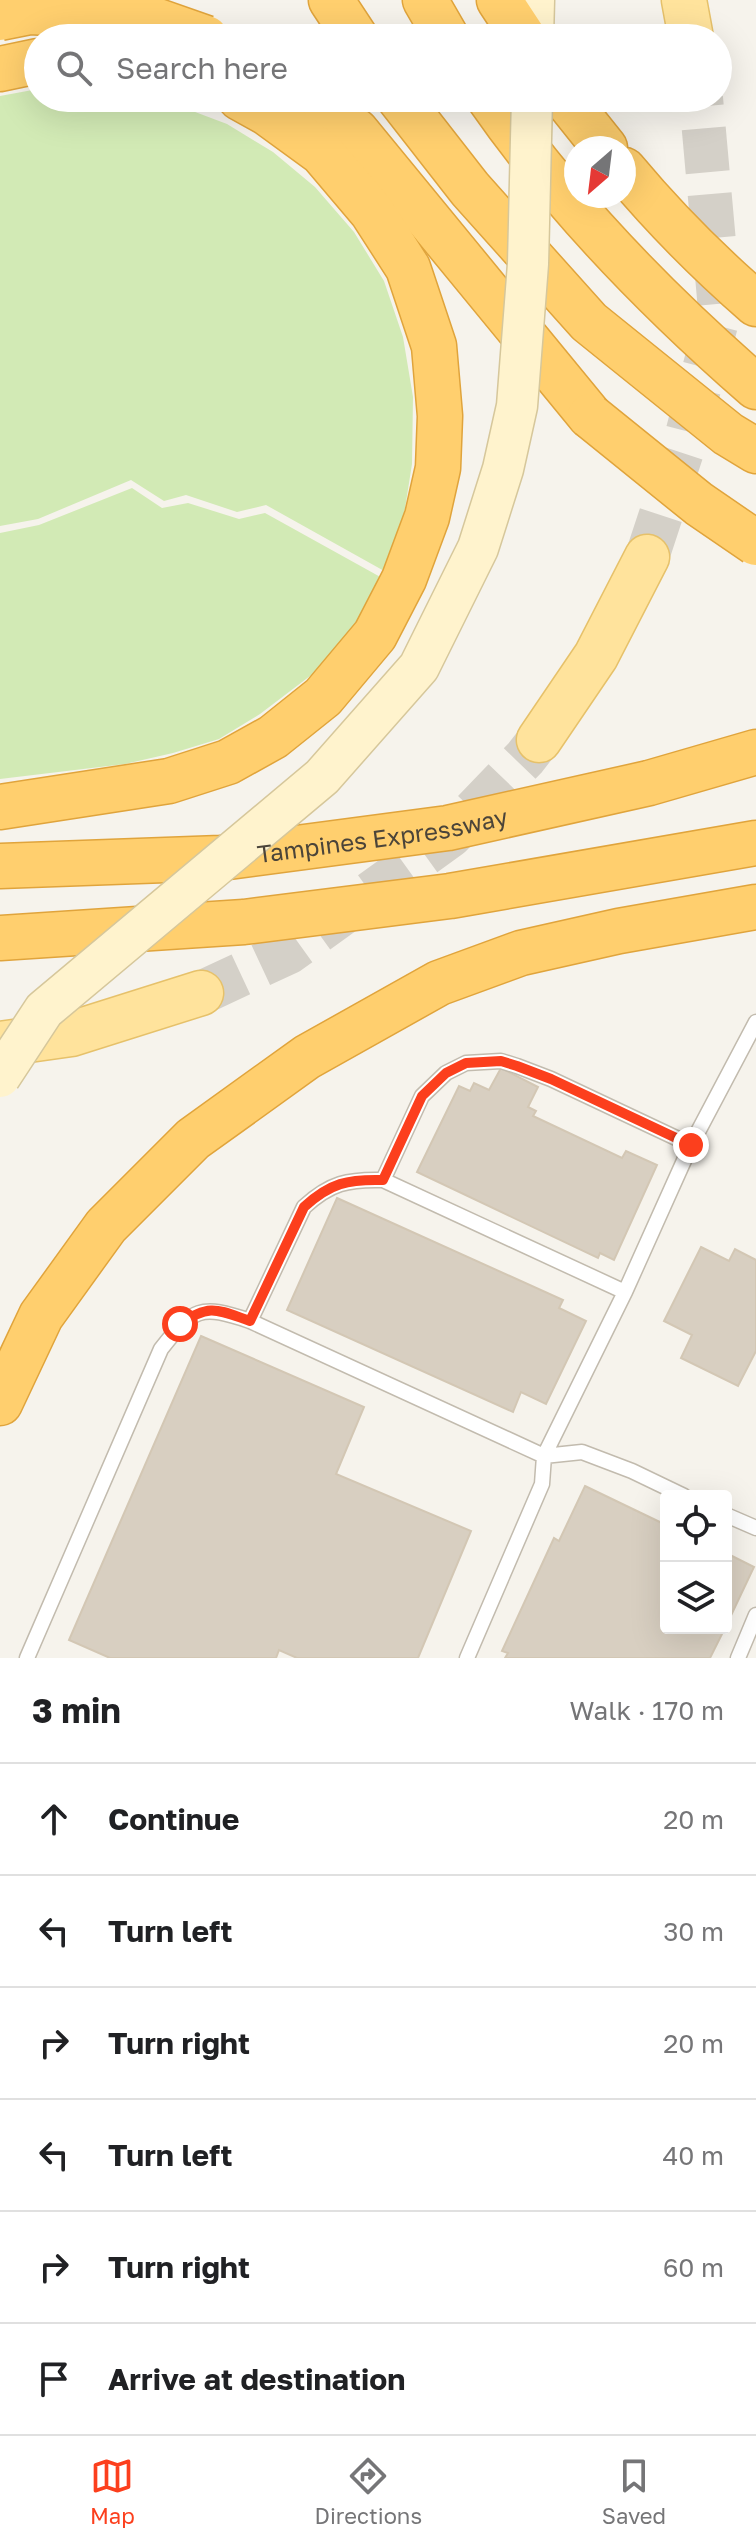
<!DOCTYPE html>
<meta charset="utf-8">
<style>
body{margin:0;font-family:"Golos Text",sans-serif;background:#f2f2f2;color:#202124}
.controls{position:absolute;right:24px;bottom:24px;display:grid;overflow:hidden;border-radius:8px;box-shadow:0 8px 32px #0002}
.controls button{width:72px;height:72px;display:grid;place-items:center;padding:0;border:0;border-bottom:2px solid #e0e0e0;background:#fff;color:#202124;font:40px sans-serif}
.compass{position:absolute;left:564px;top:136px;width:72px;height:72px;border-radius:50%;background:#fff;box-shadow:0 8px 32px #0002;rotate:208deg}
.stop{position:absolute;width:24px;height:24px;margin:-18px;border:6px solid #fc3f1d;border-radius:50%;background:#fff}
.stop.end{background:#fc3f1d;border-color:#fff;box-shadow:0 2px 8px #0008}
.list{margin:0;padding:0;list-style:none}
h2{display:flex;justify-content:space-between;align-items:center;height:104px;margin:0;padding:0 32px;font-size:34px}
h2 small{font-size:26px;font-weight:400;color:#757577}
.list li{display:grid;grid-template-columns:52px 1fr auto;gap:24px;align-items:center;box-sizing:border-box;height:112px;padding:0 32px;border-top:2px solid #e0e0e0}
.list b{display:block;font-size:30px;white-space:nowrap}
.list em{font-size:26px;font-style:normal;color:#757577}
.icon{flex:none;width:44px;height:44px;fill:none;stroke:currentColor;stroke-width:2;stroke-linecap:round;stroke-linejoin:round}
.map{position:relative;flex:none;width:756px;height:1658px;overflow:hidden}
.search{position:absolute;background:#fff;box-shadow:0 8px 32px #0002;left:24px;right:24px;top:24px;height:88px;display:flex;align-items:center;gap:20px;box-sizing:border-box;padding:0 28px;border-radius:44px;color:#757577;font-size:30px}
.sheet{height:776px;background:#fff}
nav{display:flex;justify-content:space-around;align-items:center;box-sizing:border-box;height:112px;border-top:2px solid #e0e0e0;background:#fff;font-size:22px;color:#757577}
nav a{display:grid;justify-items:center;gap:4px}
nav .on{color:#fc3f1d}
.map>svg:first-child{display:block}
.green{fill:#d2eab5}
.building{fill:#d8cfc1;stroke:#d3c7b4;stroke-width:2}
.lines{fill:none;stroke-linecap:round;stroke-linejoin:round}
.primary-tunnel{stroke:#d4d0c8;stroke-width:44;stroke-dasharray:44 22;stroke-linecap:butt}
.lane-casing{stroke:#c2bbae;stroke-width:17}
.secondary-casing{stroke:#d6c79b;stroke-width:43}
.primary-casing{stroke:#e6c16a;stroke-width:47}
.highway-casing{stroke:#e0a43c;stroke-width:47}
.lane{stroke:#fff;stroke-width:14}
.secondary{stroke:#fff3cd;stroke-width:40}
.primary{stroke:#ffe39c;stroke-width:44}
.highway{stroke:#ffcf6e;stroke-width:44}
.secondary-bridge-casing{stroke:#d6c79b;stroke-width:43;stroke-linecap:butt}
.highway-bridge-casing{stroke:#e0a43c;stroke-width:47;stroke-linecap:butt}
.secondary-bridge{stroke:#fff3cd;stroke-width:40}
.highway-bridge{stroke:#ffcf6e;stroke-width:44}
.route{stroke:#fc3f1d;stroke-width:10}
.labels{text-anchor:middle;dominant-baseline:central;stroke-width:6;stroke-linejoin:round;paint-order:stroke}
.street-label{font-size:24px;fill:#4b4439;stroke:#fff}
</style>
<div class="map">
<svg width="756" height="1658" viewBox="0 0 756 1658">
<rect width="100%" height="100%" fill="#f6f3ec"/>
<path class="green" d="M38,89v9h120l69,26 46,28 42,35 39,45 30,49 19,56 10,60 -1,67 -9,57 -17,51 -120,-67 -29,7 -51,-17 -22,6 -33,-21 -93,39 -38,7v-430z
M132,488l30,20 26,-5 51,16 26,-6 119,66 -53,81 -71,54 -41,25 -46,14 -48,11 -125,15v-246l39,-8z"/>
<path class="building" d="M501,1068l37,19 -10,20 8,4 -3,5 89,42 4,-7 31,14 -43,95 -14,-7 -2,5 -181,-86 42,-86 11,5 4,-8 15,7z
M337,1198l226,102 -4,8 27,13 -40,83 -25,-12 -8,20 -226,-102z
M701,1247l28,14 6,-12 21,11v91l-18,35 -57,-28 11,-23 -28,-14z
M201,1336l163,71 -28,67 135,57 -53,127h-121l-18,-8 -3,8h-166l-41,-18z
M585,1486l81,39v103h59l-15,30h-205l3,-5 -6,-2 52,-113 5,3z
M726,1553l28,14 -28,59z"/>
<g class="lines">
<path class="primary-tunnel" d="M647,557l38,-115 35,-133 -19,-211
M201,993l88,-41 161,-116 75,-78 14,-18"/>
<g class="lane-casing">
<path id="lane" d="M383,1180l39,-84 24,-23 20,-10 35,-2 16,5 34,13 140,66
M250,1321l54,-114c26,-24 44,-28 79,-27l242,112
M726,1515l30,13
M27,1658l134,-309c32,-41 39,-45 89,-28l294,135 38,-4 50,19 52,25
M467,1658l75,-174 2,-28 81,-164 66,-147 65,-123
M738,1658l18,-43"/>
</g>
<g class="secondary-casing">
<path id="secondary" d="M533,38l1,-38"/>
</g>
<g class="primary-casing">
<path id="primary" d="M684,0l7,38
M539,740l57,-84 51,-99
M0,1044l71,-10 130,-41"/>
</g>
<g class="highway-casing">
<g id="highway">
<path d="M331,0l25,38"/>
<path d="M425,0l22,38"/>
<path d="M499,0l25,38"/>
<path d="M0,69l38,-8"/>
<path d="M312,98l44,33 234,285"/>
<path d="M399,98l71,91 119,133 139,112 28,17"/>
<path d="M489,98c75,108 167,202 267,289"/>
<path d="M565,98l40,50"/>
<path d="M624,170c40,48 85,93 132,134"/>
<path d="M0,807l169,-26 59,-19 45,-25 50,-40 52,-62 29,-56 23,-62 11,-49 2,-52 -6,-70 -26,-78 -36,-56 -50,-59 -55,-40 -27,-15"/>
<path id="s1" d="M0,866l221,-8 227,-30 201,-45 107,-31"/>
<path d="M0,938l244,-16 206,-26 306,-53"/>
<path d="M0,1403l41,-87 65,-90 87,-87 114,-82 132,-74 82,-30 98,-22 137,-24"/>
</g>
</g>
<use href="#lane" class="lane"/>
<use href="#secondary" class="secondary"/>
<use href="#primary" class="primary"/>
<use href="#highway" class="highway"/>
<g class="secondary-bridge-casing">
<path id="secondary-bridge" d="M0,1077l44,-67 278,-233 97,-110 59,-119 25,-79 14,-63 11,-142 4,-166"/>
</g>
<g class="highway-bridge-casing">
<path id="highway-bridge" d="M0,18l30,-6 119,6 57,20
M590,416l109,88 57,39"/>
</g>
<use href="#secondary-bridge" class="secondary-bridge"/>
<use href="#highway-bridge" class="highway-bridge"/>
</g>
<g class="lines">
<path class="route" d="M180,1324c30,-21 38,-14 70,-3l54,-114c26,-24 44,-28 79,-27l39,-84 24,-23 20,-10 35,-2 16,5 34,13 140,66"/>
</g>
<g class="labels">
<g class="street-label">
<text stroke="none"><textPath href="#s1" startOffset="384">Tampines Expressway</textPath></text>
</g>
</g>
</svg>
<div class="controls">
<button><svg class="icon" aria-label="locate" viewBox="0 0 24 24"><circle cx="12" cy="12" r="6"/><path d="M12 2v4M12 18v4M2 12h4M18 12h4"/></svg></button>
<button><svg class="icon" aria-label="layers" viewBox="0 0 24 24"><path d="M12 4l9 5-9 5-9-5zM3 14l9 5 9-5"/></svg></button>
</div>
<svg class="compass" viewBox="-18 -18 36 36"><path d="M0-13l5 13h-10z" fill="#e53935"/><path d="M0 13l5-13h-10z" fill="#757577"/></svg>
<div class="stop" style="left:180px;top:1324px"></div>
<div class="stop end" style="left:691px;top:1145px"></div>
<div class="search"><svg class="icon" aria-label="search" viewBox="0 0 24 24"><circle cx="10" cy="10" r="6"/><path d="M15 15l6 6"/></svg>Search here</div>
</div>
<section class="sheet">
<h2>3 min<small>Walk · 170 m</small></h2>
<ul class="list">
<li><svg class="icon" aria-label="ahead" viewBox="0 0 24 24"><path d="M12 20V5M6 11l6-6 6 6"/></svg><div><b>Continue</b></div><em>20 m</em></li>
<li><svg class="icon" aria-label="left" viewBox="0 0 24 24"><path d="M17 20v-9H6M10 6l-5 5 5 5"/></svg><div><b>Turn left</b></div><em>30 m</em></li>
<li><svg class="icon" aria-label="right" viewBox="0 0 24 24"><path d="M7 20v-9h11M14 6l5 5-5 5"/></svg><div><b>Turn right</b></div><em>20 m</em></li>
<li><svg class="icon" aria-label="left" viewBox="0 0 24 24"><path d="M17 20v-9H6M10 6l-5 5 5 5"/></svg><div><b>Turn left</b></div><em>40 m</em></li>
<li><svg class="icon" aria-label="right" viewBox="0 0 24 24"><path d="M7 20v-9h11M14 6l5 5-5 5"/></svg><div><b>Turn right</b></div><em>60 m</em></li>
<li><svg class="icon" aria-label="arrive" viewBox="0 0 24 24"><path d="M6 21V4h12l-3 4 3 4H6"/></svg><div><b>Arrive at destination</b></div></li>
</ul>
</section>
<nav>
<a class="on"><svg class="icon" aria-label="map" viewBox="0 0 24 24"><path d="M3 6l6-2 6 2 6-2v14l-6 2-6-2-6 2zM9 4v14M15 6v14"/></svg>Map</a>
<a><svg class="icon" aria-label="directions" viewBox="0 0 24 24"><path d="M12 3l9 9-9 9-9-9zM9 14v-3h6M13 9l2 2-2 2"/></svg>Directions</a>
<a><svg class="icon" aria-label="saved" viewBox="0 0 24 24"><path d="M7 4h10v16l-5-4-5 4z"/></svg>Saved</a>
</nav>
